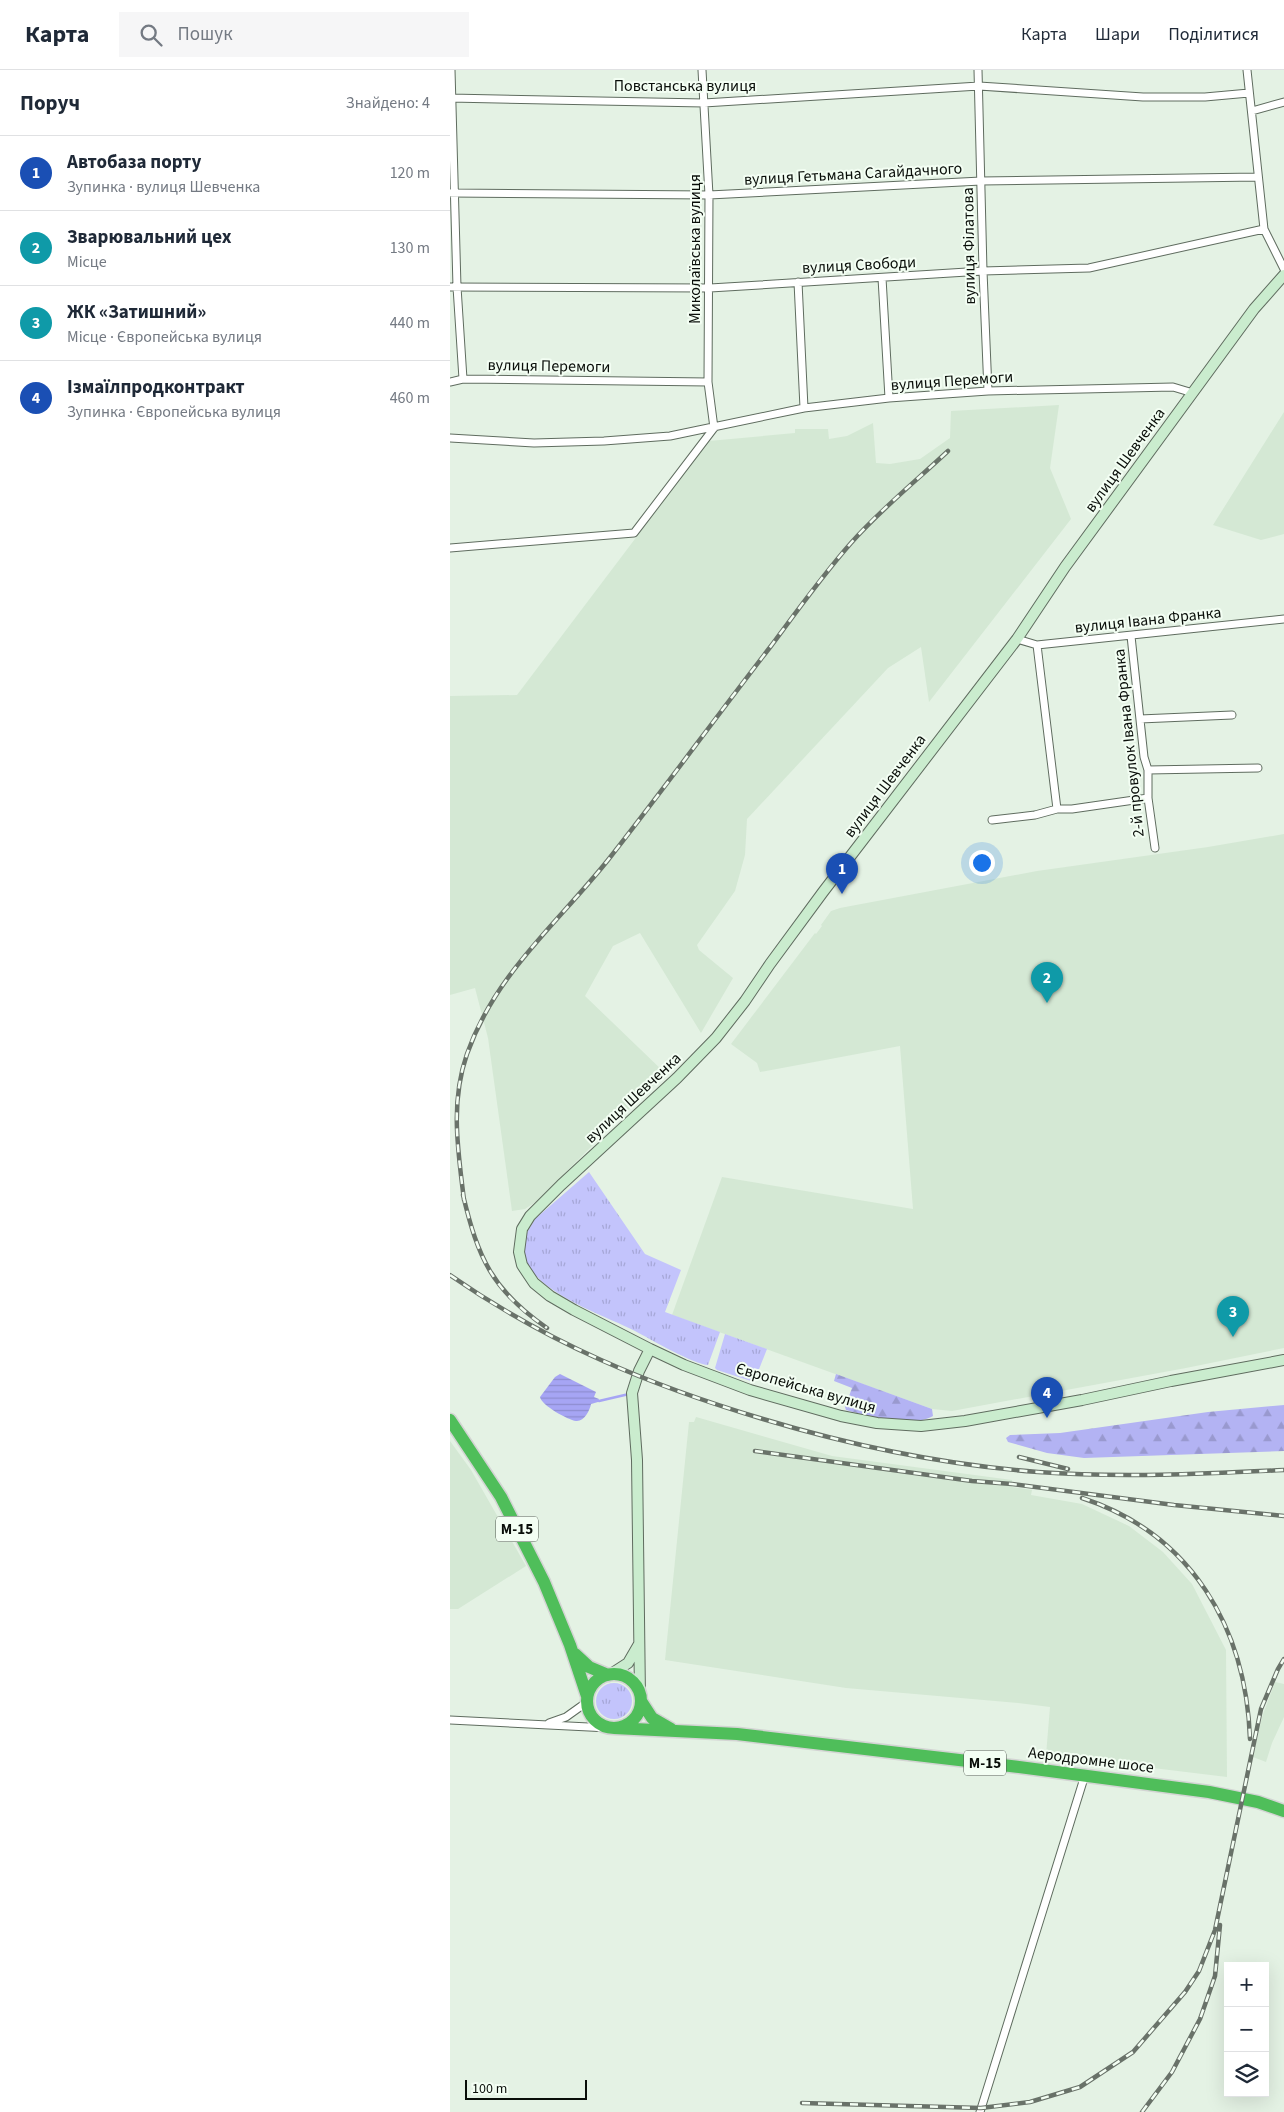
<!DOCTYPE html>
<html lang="uk">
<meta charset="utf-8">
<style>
body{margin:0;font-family:"Source Sans 3",sans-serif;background:#f6f6f7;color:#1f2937}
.controls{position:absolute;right:15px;bottom:15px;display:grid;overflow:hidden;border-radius:0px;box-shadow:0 5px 20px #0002}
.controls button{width:45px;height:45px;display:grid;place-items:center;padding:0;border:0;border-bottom:1px solid #e0e1e3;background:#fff;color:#1f2937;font:25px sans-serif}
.scale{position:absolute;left:15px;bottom:12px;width:122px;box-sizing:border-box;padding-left:5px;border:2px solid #090e09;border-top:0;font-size:14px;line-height:18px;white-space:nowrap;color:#090e09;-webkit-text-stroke:4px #f3fef3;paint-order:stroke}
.you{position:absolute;left:531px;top:792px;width:18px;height:18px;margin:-12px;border:4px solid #fff;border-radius:50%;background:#1a73e8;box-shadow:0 0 0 8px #1a73e833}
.badge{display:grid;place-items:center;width:32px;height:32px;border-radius:50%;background:#111827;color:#fff;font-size:16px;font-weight:700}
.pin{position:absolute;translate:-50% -41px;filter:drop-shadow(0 1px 2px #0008)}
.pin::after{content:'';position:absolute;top:26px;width:18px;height:15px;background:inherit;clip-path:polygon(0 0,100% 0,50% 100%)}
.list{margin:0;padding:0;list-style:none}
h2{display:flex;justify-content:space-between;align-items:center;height:65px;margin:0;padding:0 20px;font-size:21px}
h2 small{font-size:16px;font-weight:400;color:#747a83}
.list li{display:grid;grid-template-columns:32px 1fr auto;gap:15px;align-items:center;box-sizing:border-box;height:75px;padding:0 20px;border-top:1px solid #e0e1e3}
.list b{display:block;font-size:19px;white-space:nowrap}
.list p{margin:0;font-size:16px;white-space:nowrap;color:#747a83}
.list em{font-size:16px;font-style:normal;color:#747a83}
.icon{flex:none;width:28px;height:28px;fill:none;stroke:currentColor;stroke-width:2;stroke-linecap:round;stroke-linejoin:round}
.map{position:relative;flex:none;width:834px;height:2042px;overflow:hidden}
header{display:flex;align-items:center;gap:30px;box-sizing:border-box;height:70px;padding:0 25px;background:#fff;border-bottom:1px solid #e0e1e3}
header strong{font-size:24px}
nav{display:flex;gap:28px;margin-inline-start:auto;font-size:18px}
.search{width:350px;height:45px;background:#f6f6f7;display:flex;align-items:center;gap:12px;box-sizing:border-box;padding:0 18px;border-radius:0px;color:#747a83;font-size:19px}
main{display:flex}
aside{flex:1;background:#fff}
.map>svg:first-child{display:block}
.built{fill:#d4e8d4}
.grass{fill:url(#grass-tufts)}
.forest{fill:url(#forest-firs)}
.water{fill:url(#water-rules)}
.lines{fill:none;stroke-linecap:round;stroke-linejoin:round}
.stream{stroke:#a6a5f4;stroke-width:2.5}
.street-casing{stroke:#5f6c5f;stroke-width:9}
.secondary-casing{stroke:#5f6c5f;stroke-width:12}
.highway-casing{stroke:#d3d4d3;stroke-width:15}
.street{stroke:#fff;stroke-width:7}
.secondary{stroke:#caecce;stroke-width:10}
.highway{stroke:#4fbe5a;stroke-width:12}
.rail-casing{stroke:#697269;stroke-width:4.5}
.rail{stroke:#f3fef3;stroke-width:2.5;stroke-dasharray:8;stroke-linecap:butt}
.labels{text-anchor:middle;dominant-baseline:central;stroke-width:4;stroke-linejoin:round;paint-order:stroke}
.shield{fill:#f3fef3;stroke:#4f564f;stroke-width:1}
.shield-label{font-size:15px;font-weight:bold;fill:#090e09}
.street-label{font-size:16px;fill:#090e09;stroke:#f3fef3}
</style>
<header>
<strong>Карта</strong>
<div class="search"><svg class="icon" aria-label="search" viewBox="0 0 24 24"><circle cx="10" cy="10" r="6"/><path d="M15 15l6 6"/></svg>Пошук</div>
<nav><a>Карта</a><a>Шари</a><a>Поділитися</a></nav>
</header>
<main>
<aside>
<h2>Поруч<small>Знайдено: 4</small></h2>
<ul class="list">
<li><span class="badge" style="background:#1a4fb4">1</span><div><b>Автобаза порту</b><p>Зупинка · вулиця Шевченка</p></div><em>120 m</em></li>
<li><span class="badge" style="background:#0f9aa8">2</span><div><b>Зварювальний цех</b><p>Місце</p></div><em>130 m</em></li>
<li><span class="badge" style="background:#0f9aa8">3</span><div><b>ЖК «Затишний»</b><p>Місце · Європейська вулиця</p></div><em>440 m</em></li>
<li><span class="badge" style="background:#1a4fb4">4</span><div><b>Ізмаїлпродконтракт</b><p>Зупинка · Європейська вулиця</p></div><em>460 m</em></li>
</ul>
</aside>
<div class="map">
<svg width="834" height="2042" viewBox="0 0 834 2042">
<defs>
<pattern id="grass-tufts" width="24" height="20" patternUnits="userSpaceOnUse" patternTransform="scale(1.25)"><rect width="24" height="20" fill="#c3c4fc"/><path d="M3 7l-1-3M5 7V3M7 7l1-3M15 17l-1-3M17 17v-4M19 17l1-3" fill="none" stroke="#a6a7d7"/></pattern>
<pattern id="forest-firs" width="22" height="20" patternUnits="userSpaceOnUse" patternTransform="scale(1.25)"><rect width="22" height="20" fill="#b3b3f3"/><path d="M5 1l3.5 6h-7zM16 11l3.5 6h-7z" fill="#9999cf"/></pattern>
<pattern id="water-rules" width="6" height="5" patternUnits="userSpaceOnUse" patternTransform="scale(1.25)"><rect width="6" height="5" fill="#a6a5f4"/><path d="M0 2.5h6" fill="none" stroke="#8e8dd0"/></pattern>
</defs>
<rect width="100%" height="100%" fill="#e4f2e4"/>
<path class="built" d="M609,335l-9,63 21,51 -142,183 -8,-55 -33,21 -141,151 -2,36 -10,36 -38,54 2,5 34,28 -32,55 -61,-100 -27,13 -28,50 80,77 -128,128 -12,8 -13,2 -24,-173 -13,-50 -25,7v-299l67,-1 192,-254 86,-8v-4h33l1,10 18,-3 26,-13 3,40 14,1 30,-5 30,-21 1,-27z
M834,342v122l-23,6 -48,-15z
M834,764v514l-98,20 -234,43 -20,-2 -260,-94 50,-138 191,32 -13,-163 -140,26 -3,-9 -26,-19 84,-111 1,1 6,-8 -1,-1 10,-14 9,-3 197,-37 171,-24z
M246,1347l136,39 180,24v7l20,3 -1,5 51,9 47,22 34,26 29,32 34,66 1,127 -181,-22 4,-48 -32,-4 -172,-15 -181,-28 24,-238h5z
M0,1371l21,29 55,96 -68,43h-8z
M825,1612l9,2v33l-12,26 -6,19 -13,-5 9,-40z"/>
<path class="grass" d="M139,1102l56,82 36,16 -16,42 55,20 -12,33c-13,0 -58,-26 -73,-34 -30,-16 -112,-41 -112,-84 0,-10 7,-19 12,-28z
M275,1264l42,15 -13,33 -37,-12 -2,-2z
M146 1631a18 18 0 1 1 36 0a18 18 0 1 1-36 0Z"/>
<path class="forest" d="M386,1304l96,35 1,7c-19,12 -66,0 -87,-6l-1,-3 7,-19 -18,-7z
M834,1335v46l-200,7 -37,-5 -39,-11 -2,-4 4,-3 50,-2 148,-21z"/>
<path class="water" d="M110,1304l36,18 -2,5 5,2 -1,3 -7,2c-1,6 -7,18 -15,17 -8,-1 -35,-16 -36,-24l15,-20z"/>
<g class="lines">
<path class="stream" d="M149,1331l30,-7"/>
<g class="street-casing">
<path id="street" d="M1,0l6,217 6,92
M252,0l7,125 -1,187 6,46
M528,0l5,201 5,120
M797,0l17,159 20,40
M0,28l254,5 275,-17 164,11h62l44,-4
M802,41l32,-9
M0,123l259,2 272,-14 276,-4
M432,208l7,120
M348,212l6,126
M0,217l260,1 273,-17 106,-3 175,-39
M0,312l13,-3 245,3
M0,368l84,5 70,-2 66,-5 134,-28 85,-10 99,-7 185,-4 20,6
M0,478l184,-15 80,-105
M681,566l13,121 4,13v28l7,50
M567,569l20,6 247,-26
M587,575l20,164
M690,649l92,-4
M698,700l110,-2
M542,750l43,-5 22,-6h15l76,-11
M0,1650l159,8
M99,1653l17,-6 21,-15
M530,2042l105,-337"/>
</g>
<g class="secondary-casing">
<path id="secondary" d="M834,205l-30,34 -189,258 -48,72 -194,253 -53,72 -25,37 -29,37 -39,40 -116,107 -31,31 -8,13 -3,23 3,13 12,18 16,13 24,14 76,39 34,16 66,25 91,26 36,7 44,3 44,-5 117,-21 89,-19 113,-21
M161,1604l17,-11 11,-19
M190,1626l-3,-236 -5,-67 7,-22 11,-22"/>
</g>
<g class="highway-casing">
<path id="highway" d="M0,1350l51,77 43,85 26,63 17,51
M125,1584l14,13 19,8
M137 1631a27 27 0 1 1 54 0a27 27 0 1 1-54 0Z
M191,1631l11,17 19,11
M164,1658l123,6 282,33 190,25 49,10 26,9"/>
</g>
<use href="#street" class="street"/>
<use href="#secondary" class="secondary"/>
<use href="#highway" class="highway"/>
<g class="rail-casing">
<path id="rail" d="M13,1125c15,63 29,95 84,133
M14,1130c-6,-50 -14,-97 3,-146 28,-80 90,-130 141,-194 55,-70 108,-143 163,-214 26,-35 51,-70 80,-103 29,-33 65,-62 97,-92
M0,1205c98,68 199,110 313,144 90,27 182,46 275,53 82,6 164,2 246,-2
M305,1381l217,30 40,3 162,21 110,11
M569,1387l49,12
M632,1428c110,36 164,130 168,241
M352,2033l179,5 49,-6 50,-15 53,-35 52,-60 14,-21 16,-41 46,-221 17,-40 6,-10
M692,2042l30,-40 28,-53 15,-43 5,-51"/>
</g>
<use href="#rail" class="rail"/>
</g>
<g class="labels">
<g class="shield">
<rect x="46" y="1446.5" width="42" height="25" rx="4"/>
<rect x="514" y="1680.5" width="42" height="25" rx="4"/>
</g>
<g class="shield-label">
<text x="67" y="1459">М-15</text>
<text x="535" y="1693">М-15</text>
</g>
<g class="street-label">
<text x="235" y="16">Повстанська вулиця</text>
<text transform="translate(403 104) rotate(-3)">вулиця Гетьмана Сагайдачного</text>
<text transform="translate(519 176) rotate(-91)">вулиця Філатова</text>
<text transform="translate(245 179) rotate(-90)">Миколаївська вулиця</text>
<text transform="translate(409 195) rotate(-3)">вулиця Свободи</text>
<text transform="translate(99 296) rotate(1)">вулиця Перемоги</text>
<text transform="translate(502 311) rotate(-4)">вулиця Перемоги</text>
<text transform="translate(675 390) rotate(-54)">вулиця Шевченка</text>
<text transform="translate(698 550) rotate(-6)">вулиця Івана Франка</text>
<text transform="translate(679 673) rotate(-96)">2-й провулок Івана Франка</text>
<text transform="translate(435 716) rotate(-53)">вулиця Шевченка</text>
<text transform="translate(183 1028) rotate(-43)">вулиця Шевченка</text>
<text transform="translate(356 1318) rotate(16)">Європейська вулиця</text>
<text transform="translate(641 1690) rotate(7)">Аеродромне шосе</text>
</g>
</g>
</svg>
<div class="controls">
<button>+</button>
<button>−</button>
<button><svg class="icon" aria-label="layers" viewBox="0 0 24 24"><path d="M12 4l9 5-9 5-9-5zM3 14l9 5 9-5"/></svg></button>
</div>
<div class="scale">100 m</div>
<div class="you"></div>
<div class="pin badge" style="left:392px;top:824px;background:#1a4fb4">1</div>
<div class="pin badge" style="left:597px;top:933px;background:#0f9aa8">2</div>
<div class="pin badge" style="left:783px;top:1267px;background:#0f9aa8">3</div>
<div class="pin badge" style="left:597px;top:1348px;background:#1a4fb4">4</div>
</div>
</main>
